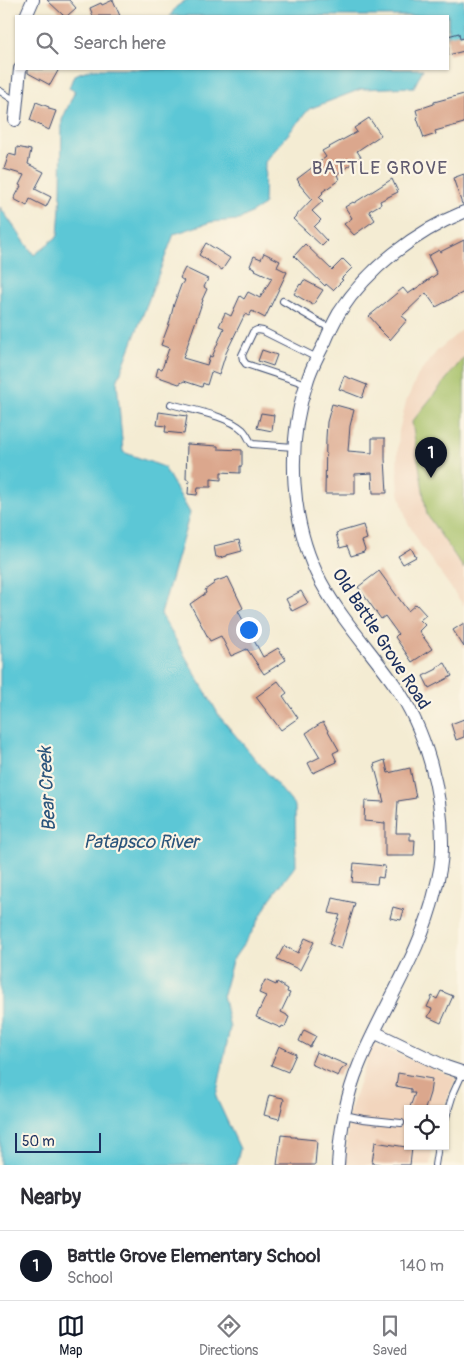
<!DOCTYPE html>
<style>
body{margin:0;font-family:Pangolin,sans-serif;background:#f2f2f3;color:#2b2b33}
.controls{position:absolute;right:15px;bottom:15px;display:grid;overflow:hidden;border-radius:0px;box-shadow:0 1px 4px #0004}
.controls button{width:45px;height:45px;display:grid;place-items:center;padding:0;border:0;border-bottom:1px solid #e1e1e2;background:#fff;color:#2b2b33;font:25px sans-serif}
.scale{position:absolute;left:15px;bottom:12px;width:86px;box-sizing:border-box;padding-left:5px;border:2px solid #1b2f5e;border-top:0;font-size:14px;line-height:18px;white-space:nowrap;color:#1b2f5e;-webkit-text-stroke:4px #fcf5e5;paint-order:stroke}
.you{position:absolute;left:248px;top:629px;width:18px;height:18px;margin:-12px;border:4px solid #fff;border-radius:50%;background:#1a73e8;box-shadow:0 0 0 8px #1a73e833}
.badge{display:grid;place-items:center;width:32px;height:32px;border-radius:50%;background:#111827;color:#fff;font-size:16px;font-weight:700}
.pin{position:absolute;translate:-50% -41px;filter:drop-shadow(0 1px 2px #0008)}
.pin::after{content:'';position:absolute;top:26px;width:18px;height:15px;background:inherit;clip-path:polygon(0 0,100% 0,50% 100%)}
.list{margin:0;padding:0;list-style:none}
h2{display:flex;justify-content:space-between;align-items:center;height:65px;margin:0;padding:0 20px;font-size:21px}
h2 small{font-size:16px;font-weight:400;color:#7c7c81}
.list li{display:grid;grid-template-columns:32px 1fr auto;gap:15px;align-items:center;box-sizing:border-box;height:70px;padding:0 20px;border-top:1px solid #e1e1e2}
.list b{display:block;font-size:19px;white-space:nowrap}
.list p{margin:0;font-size:16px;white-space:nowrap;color:#7c7c81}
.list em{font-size:16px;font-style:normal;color:#7c7c81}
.icon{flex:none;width:28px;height:28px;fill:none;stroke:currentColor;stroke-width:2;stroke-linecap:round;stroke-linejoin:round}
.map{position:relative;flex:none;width:464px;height:1165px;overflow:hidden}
.search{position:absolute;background:#fff;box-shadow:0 1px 4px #0004;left:15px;right:15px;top:15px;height:55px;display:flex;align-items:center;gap:12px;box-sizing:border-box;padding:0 18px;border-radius:0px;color:#7c7c81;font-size:19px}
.sheet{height:135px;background:#fff}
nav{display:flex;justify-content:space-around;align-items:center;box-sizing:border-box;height:70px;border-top:1px solid #e1e1e2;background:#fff;font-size:14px;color:#7c7c81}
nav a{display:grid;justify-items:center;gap:2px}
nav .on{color:#111827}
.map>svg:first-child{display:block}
.built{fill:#f2d5bd}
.green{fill:#a4bf66;stroke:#607762}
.water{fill:#5cc7d6;stroke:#3c7b9a}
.building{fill:#dba78d}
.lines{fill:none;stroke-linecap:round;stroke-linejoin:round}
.lane-casing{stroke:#3c4b70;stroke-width:8}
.street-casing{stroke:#3c4b70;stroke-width:14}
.lane{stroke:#fff;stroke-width:6}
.street{stroke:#fff;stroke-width:12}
.labels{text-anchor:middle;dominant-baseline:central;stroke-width:4.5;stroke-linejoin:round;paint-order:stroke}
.street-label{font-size:18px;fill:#1b2f5e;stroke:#fcf5e5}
.neighbourhood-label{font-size:19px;letter-spacing:1px;fill:#5e596e;stroke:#fcf5e5}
.water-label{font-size:19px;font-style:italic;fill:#2b557c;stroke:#fcf5e5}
</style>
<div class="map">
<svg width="464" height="1165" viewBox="0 0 464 1165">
<rect width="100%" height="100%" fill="#fcf5e5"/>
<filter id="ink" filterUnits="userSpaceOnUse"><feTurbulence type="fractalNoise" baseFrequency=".02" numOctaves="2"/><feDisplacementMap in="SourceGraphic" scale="10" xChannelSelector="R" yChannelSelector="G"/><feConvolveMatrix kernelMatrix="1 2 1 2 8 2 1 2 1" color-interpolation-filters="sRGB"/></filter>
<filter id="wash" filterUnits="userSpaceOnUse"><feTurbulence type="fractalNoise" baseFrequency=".0096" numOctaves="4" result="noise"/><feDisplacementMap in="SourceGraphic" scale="20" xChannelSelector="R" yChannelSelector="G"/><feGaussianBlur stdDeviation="1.12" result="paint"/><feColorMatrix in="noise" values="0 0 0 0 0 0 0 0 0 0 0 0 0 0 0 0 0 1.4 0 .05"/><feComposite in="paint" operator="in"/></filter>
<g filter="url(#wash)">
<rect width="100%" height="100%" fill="#f4ecd3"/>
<path class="built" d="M464,328v278l-43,-60 -14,-25 -8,-28 -2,-29 2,-33 7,-29 12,-27 20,-25z
M372,1044l84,34 -13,31h-35v37h25l-3,19h-85l4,-51z"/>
<path class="green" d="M464,357v212l-37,-54 -15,-93z"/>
<path class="water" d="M186,0h278v33l-16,5v-22h-278l6,-9z
M91,69h332l-9,18 -53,2 -52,20 -44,53 -1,43 -25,15 -28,2 -37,12 -57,148 6,70 41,15 26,46 -29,101 59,103 75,89 1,59 -26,34 -18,33 -20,29 -9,34 7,33 -14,69 24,52 -4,16h-236v-958l34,48 24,-19 3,-43 1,-73 13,-29 -6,-3 5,-13z"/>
<g id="blocks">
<path class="building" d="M47,0h22l7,8 -9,8h-3z
M113,0l7,16h-27l-3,-8 11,-5 1,2z
M459,33l1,6 4,-1v13l-16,4v-19z
M28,69h31l-9,16 -22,-12z
M464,94v29l-29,8 1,3 -12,4 -7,-20 1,-1 -2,-7 18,-6v-2z
M36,102l13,5v2l7,2 -7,19 -19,-10z
M369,118l12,17 -24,16 4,6 -24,17 2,6 -17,12 1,1 -4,4 4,4 -11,10 9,9 -7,7 13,14 -5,5 -29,-27 19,-20 -13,-15h1l-3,-5 29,-22 -4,-6 35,-19 -3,-4z
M17,147l14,3 -3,14 16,8 -9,17 16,8 -5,10 -16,-8 -3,7 -13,-7 7,-13 -2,-1 5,-10 -20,-6 5,-15 7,2z
M464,174v30h-2l-9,-26z
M392,179l6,13 -18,9 1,3 -12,7 6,9 -21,15 -10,-11 8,-6 -7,-11 8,-5 1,1z
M464,240v52l-28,15 -10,-14 -24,23 5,4 -17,20 -12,-12 1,-1 -10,-11 34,-28 5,6 29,-20 -9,-18 11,-6 1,2z
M206,243l24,15 -8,12 -23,-15z
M305,244l27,26 11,-11 9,9 -11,11 2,1 -10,10 -7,-6 -1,2 -31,-30z
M264,253l16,8 -3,6 10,5 -22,46 -13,-7 -3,5 -4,-2 -19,39 -7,22 -8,-3 -4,13 -4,-2 -1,4 -18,-6 -5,3 -23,-8 2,-8 4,1 7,-21 -8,-3 8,-21 5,-20 7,-19 3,-4 -4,-3 5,-10 23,11 -4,8 3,2 -5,11h1l-20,58 24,7 3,-9 2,1 12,-29 -5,-2 6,-13 6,3 9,-20 4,3 4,-7 12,6 12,-20 -17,-8 1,-1 -6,-3 4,-10 7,3z
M304,280l19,10 -10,15 -19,-11 6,-10 1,1z
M262,350l15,5 -4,11 -15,-5z
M344,376l23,9 -5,13 -23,-9z
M332,404l22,6 -4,16 -2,25 24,2v-15h13v21l2,34h-14l-1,-20 -17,1v20h-30l1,-56 1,-16z
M159,412l28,4 -3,18 -19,-2 1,-6 -9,-1z
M261,413l13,2 -2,16 -15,-3z
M187,444l31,2v3l24,1v16h-2v7l-19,-1v8l-10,-1v8h-13l-1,8 -9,-1 1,-15h-3z
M363,525l4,14 -5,2 3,9 -1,1v1l-13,4 -4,-10 -7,2 -4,-15z
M239,540l3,11 -15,4v1l-8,2 -1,-1h-2l-2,-11z
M411,548l5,9 -13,7 -5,-8z
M379,571l29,40 8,-7 10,11 -6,5 5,5 -6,6 13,18 -20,13 -17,-25 3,-3 -13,-18 -4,3 -23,-32z
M228,577l15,31 -5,3 25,46 15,-9 8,12 -22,14 -17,-25 -16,7 -10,-20 -11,5 -20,-37 16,-11 -1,-3 10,-7 -1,-1z
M301,591l7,12 -16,8 -6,-12z
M464,623v24l-11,-17z
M445,663l7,13 -23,12 -6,-12 14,-7v-2z
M278,681l9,12 -4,3 15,22 -17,12 -25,-33z
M464,719v18l-8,3 -5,-16z
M323,722l16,28 -6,3 4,9 -24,11 -5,-10 12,-6 -14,-24z
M385,760l3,13 22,-5 6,30 -18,3 -2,32h14v7h5l-1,16h-29v-33l-21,-2 1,-20 19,1 -10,-38z
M354,863l31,3 -2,12 -5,-1 -1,7 -25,-2z
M333,898l22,5 -14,46 -12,-5 11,-29 -11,-2z
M393,907l11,3 -3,10 -11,-2z
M305,938l9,4 -14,28 -23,-11 7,-13 14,7z
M265,980l11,5 1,-3 11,7 -1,3 3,1 -9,19 6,3v1l2,1 -4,10 -3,-1 -1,2 -25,-11 10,-21 -7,-3z
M441,991l12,5 -12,27 -13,-6 4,-8 -5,-2 5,-11 5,3z
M304,1030l12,6 -6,11 -11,-6z
M279,1046l17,8 -8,18 -17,-7z
M316,1052l31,13 -6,5 -3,6 -27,-12z
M398,1073l34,6 -2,14 -5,16h-10l-5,-2 5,-14h-4v-4l-15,-3z
M269,1095l14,3 1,2 -5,19 -15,-4z
M281,1135l10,1v1h5v1l20,2 1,1 -2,24h-38z
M375,1142l37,6 -2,17h-26l-12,-2z"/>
</g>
</g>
<g filter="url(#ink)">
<use href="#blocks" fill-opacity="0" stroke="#3c4b70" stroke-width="1"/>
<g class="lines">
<g class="lane-casing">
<path id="lane" d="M0,91l17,11
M283,301l48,28
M306,384l-60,-20 -3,-4 -1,-5 11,-23 4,-2 6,1 54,27
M171,404c21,6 57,12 72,26 4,4 6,10 9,14l42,3
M345,1115l18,4 38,4
M445,1120l8,-26 10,-22
M435,1165l3,-19"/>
</g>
<g class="street-casing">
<path id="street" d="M26,16l7,-16
M15,120l5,-51
M374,1032l72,35 18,6
M338,1165c2,-34 8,-69 21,-100 24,-59 62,-112 76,-174 4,-14 7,-29 7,-43 1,-55 -16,-119 -48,-164 -24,-34 -53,-65 -73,-102 -31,-58 -35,-138 -14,-200 4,-14 11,-27 18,-40 4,-10 9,-20 14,-29 29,-45 76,-81 125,-101"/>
</g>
<use href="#lane" class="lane"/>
<use href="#street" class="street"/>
</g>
</g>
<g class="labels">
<g class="street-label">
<text transform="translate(381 639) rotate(57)">Old Battle Grove Road</text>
</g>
<g class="neighbourhood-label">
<text x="380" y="168">BATTLE GROVE</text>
</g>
<g class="water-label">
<text transform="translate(47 789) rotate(-93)">Bear Creek</text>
<text x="141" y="842">Patapsco River</text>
</g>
</g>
</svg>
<div class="controls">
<button><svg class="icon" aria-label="locate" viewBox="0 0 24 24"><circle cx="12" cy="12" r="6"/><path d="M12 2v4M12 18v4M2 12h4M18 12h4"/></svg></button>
</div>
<div class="scale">50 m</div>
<div class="you"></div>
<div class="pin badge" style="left:431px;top:478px">1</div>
<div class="search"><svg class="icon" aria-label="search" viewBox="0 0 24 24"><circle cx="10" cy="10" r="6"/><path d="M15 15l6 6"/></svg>Search here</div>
</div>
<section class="sheet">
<h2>Nearby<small></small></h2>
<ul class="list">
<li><span class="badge">1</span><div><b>Battle Grove Elementary School</b><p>School</p></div><em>140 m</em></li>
</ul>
</section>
<nav>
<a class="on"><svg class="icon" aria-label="map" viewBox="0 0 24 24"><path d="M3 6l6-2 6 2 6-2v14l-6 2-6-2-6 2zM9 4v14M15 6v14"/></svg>Map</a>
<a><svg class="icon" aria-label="directions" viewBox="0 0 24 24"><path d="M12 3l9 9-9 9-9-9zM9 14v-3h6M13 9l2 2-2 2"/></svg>Directions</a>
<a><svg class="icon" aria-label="saved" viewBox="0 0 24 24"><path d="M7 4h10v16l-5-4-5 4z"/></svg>Saved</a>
</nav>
